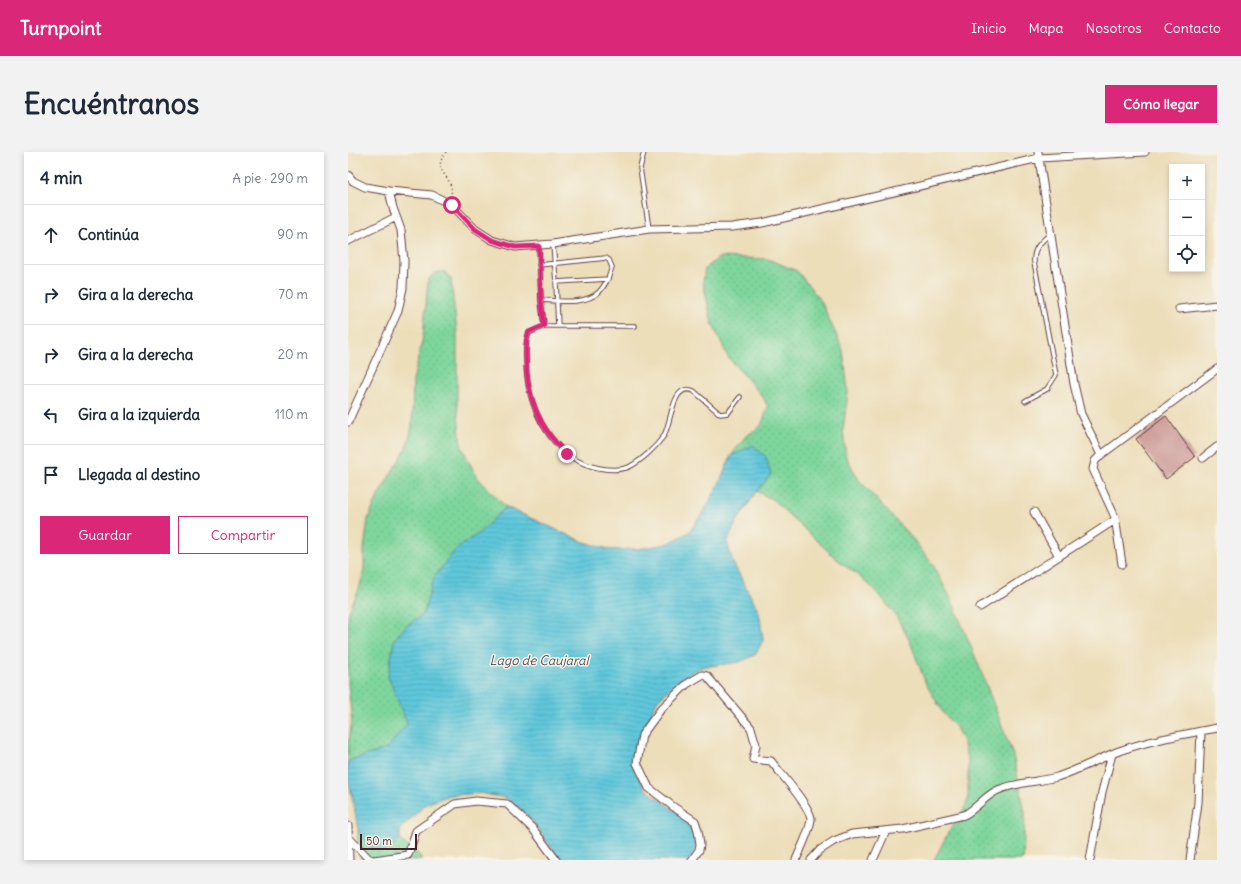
<!DOCTYPE html>
<html lang="es">
<meta charset="utf-8">
<style>
body{margin:0;font-family:Delius,sans-serif;background:#f2f2f3;color:#1f2937}
.controls{position:absolute;right:12px;top:12px;display:grid;overflow:hidden;border-radius:0px;box-shadow:0 2px 6px #0003}
.controls button{width:36px;height:36px;display:grid;place-items:center;padding:0;border:0;border-bottom:1px solid #e0e1e3;background:#fff;color:#1f2937;font:20px sans-serif}
.scale{position:absolute;left:12px;bottom:10px;width:57px;box-sizing:border-box;padding-left:4px;border:2px solid #4a1f2b;border-top:0;font-size:11px;line-height:14px;white-space:nowrap;color:#4a1f2b;-webkit-text-stroke:3px #f7f3e8;paint-order:stroke}
.stop{position:absolute;width:12px;height:12px;margin:-9px;border:3px solid #db2777;border-radius:50%;background:#fff}
.stop.end{background:#db2777;border-color:#fff;box-shadow:0 1px 4px #0008}
.list{margin:0;padding:0;list-style:none}
h2{display:flex;justify-content:space-between;align-items:center;height:52px;margin:0;padding:0 16px;font-size:17px}
h2 small{font-size:13px;font-weight:400;color:#747a83}
.list li{display:grid;grid-template-columns:26px 1fr auto;gap:12px;align-items:center;box-sizing:border-box;height:60px;padding:0 16px;border-top:1px solid #e0e1e3}
.list b{display:block;font-size:15px;white-space:nowrap}
.list em{font-size:13px;font-style:normal;color:#747a83}
.actions{display:flex;gap:8px;padding:12px 16px}
.actions a{flex:1;padding:9px 0;border:1px solid #db2777;border-radius:0px;text-align:center;font-size:14px;color:#db2777}
.actions .main{background:#db2777;color:#fff}
.icon{flex:none;width:22px;height:22px;fill:none;stroke:currentColor;stroke-width:2;stroke-linecap:round;stroke-linejoin:round}
.map{position:relative;flex:none;width:869px;height:708px;overflow:hidden;border-radius:0px}
header{display:flex;align-items:center;gap:24px;box-sizing:border-box;height:56px;padding:0 20px;background:#db2777;color:#fff}
header strong{font-size:19px}
nav{display:flex;gap:22px;margin-inline-start:auto;font-size:14px}
.intro{display:flex;align-items:center;justify-content:space-between;box-sizing:border-box;height:96px;padding:0 24px}
h1{margin:0;font-size:28px}
.button{padding:10px 18px;border-radius:0px;background:#db2777;color:#fff;font-size:14px;font-weight:700}
main{display:flex;gap:24px;padding:0 24px}
aside{flex:1;background:#fff;border-radius:0px;box-shadow:0 2px 6px #0003}
.map>svg:first-child{display:block}
.grass{fill:url(#grass-dots);stroke:#647a64}
.water{fill:url(#water-rules);stroke:#547383}
.building{fill:#cd9b98}
.lines{fill:none;stroke-linecap:round;stroke-linejoin:round}
.lane-casing{stroke:#623c40;stroke-width:5.5}
.street-casing{stroke:#623c40;stroke-width:9}
.path{stroke:#623c40;stroke-width:1.5;stroke-dasharray:1 3;stroke-linecap:butt}
.lane{stroke:#fff;stroke-width:3.5}
.street{stroke:#fff;stroke-width:7}
.route{stroke:#db2777;stroke-width:5}
.labels{text-anchor:middle;dominant-baseline:central;stroke-width:3;stroke-linejoin:round;paint-order:stroke}
.water-label{font-size:13px;font-style:italic;fill:#505160;stroke:#f7f3e8}
</style>
<header>
<strong>Turnpoint</strong>
<nav><a>Inicio</a><a>Mapa</a><a>Nosotros</a><a>Contacto</a></nav>
</header>
<div class="intro"><h1>Encuéntranos</h1><a class="button">Cómo llegar</a></div>
<main>
<aside>
<h2>4 min<small>A pie · 290 m</small></h2>
<ul class="list">
<li><svg class="icon" aria-label="ahead" viewBox="0 0 24 24"><path d="M12 20V5M6 11l6-6 6 6"/></svg><div><b>Continúa</b></div><em>90 m</em></li>
<li><svg class="icon" aria-label="right" viewBox="0 0 24 24"><path d="M7 20v-9h11M14 6l5 5-5 5"/></svg><div><b>Gira a la derecha</b></div><em>70 m</em></li>
<li><svg class="icon" aria-label="right" viewBox="0 0 24 24"><path d="M7 20v-9h11M14 6l5 5-5 5"/></svg><div><b>Gira a la derecha</b></div><em>20 m</em></li>
<li><svg class="icon" aria-label="left" viewBox="0 0 24 24"><path d="M17 20v-9H6M10 6l-5 5 5 5"/></svg><div><b>Gira a la izquierda</b></div><em>110 m</em></li>
<li><svg class="icon" aria-label="arrive" viewBox="0 0 24 24"><path d="M6 21V4h12l-3 4 3 4H6"/></svg><div><b>Llegada al destino</b></div></li>
</ul>
<div class="actions"><a class="main">Guardar</a><a>Compartir</a></div>
</aside>
<div class="map">
<svg width="869" height="708" viewBox="0 0 869 708">
<defs>
<pattern id="grass-dots" width="8" height="8" patternUnits="userSpaceOnUse"><rect width="8" height="8" fill="#7ed69c"/><path d="M2 2h.1M6 6h.1" fill="none" stroke="#6eb787" stroke-width="1.8" stroke-linecap="round"/></pattern>
<pattern id="water-rules" width="6" height="5" patternUnits="userSpaceOnUse"><rect width="6" height="5" fill="#5fc7db"/><path d="M0 2.5h6" fill="none" stroke="#54aabc"/></pattern>
</defs>
<rect width="100%" height="100%" fill="#f7f3e8"/>
<filter id="ink" filterUnits="userSpaceOnUse"><feTurbulence type="fractalNoise" baseFrequency=".025" numOctaves="2"/><feDisplacementMap in="SourceGraphic" scale="8" xChannelSelector="R" yChannelSelector="G"/><feConvolveMatrix kernelMatrix="1 2 1 2 8 2 1 2 1" color-interpolation-filters="sRGB"/></filter>
<filter id="wash" filterUnits="userSpaceOnUse"><feTurbulence type="fractalNoise" baseFrequency=".012" numOctaves="4" result="noise"/><feDisplacementMap in="SourceGraphic" scale="16" xChannelSelector="R" yChannelSelector="G"/><feGaussianBlur stdDeviation="0.9" result="paint"/><feColorMatrix in="noise" values="0 0 0 0 0 0 0 0 0 0 0 0 0 0 0 0 0 1.4 0 .05"/><feComposite in="paint" operator="in"/></filter>
<g filter="url(#wash)">
<rect width="100%" height="100%" fill="#eddeba"/>
<path class="grass" d="M372,105l48,2 29,12 24,30 22,49 5,42 -5,38 3,27 13,23 53,58 21,27 18,34 28,67 34,89 12,57 -2,48h-89l15,-29 12,-15 7,-16v-38l-4,-18 -8,-17 -12,-13 -18,-30 -17,-45 -13,-23 -18,-23 -20,-18 -18,-13 -67,-62 -16,-9 -21,32 -9,19 6,21 26,49 4,28 -8,15 -16,7 -37,5 -22,12 -23,22 -16,34 -5,27 8,26 27,20 -111,52 -30,-42 -24,-20 -26,-5 -31,2 -23,9 -26,25v11l18,14 4,6h-60l-4,-12v-18l-3,-19 -7,-34v-31l4,-26 -4,-35v-71l12,-28 4,-16v-21l4,-30 11,-25 27,-45 6,-21 1,-47 10,-44 5,-57c5,-7 9,-9 17,-8l6,7 6,54v71l4,41 15,31 30,31 75,34 30,9 27,-1 29,-5 22,-12 17,-24 14,-26 11,-26 14,-19 16,-11 7,-19 -5,-10 -35,-40 -16,-34 -9,-41 2,-13z"/>
<path class="water" d="M405,293l13,12 5,17 -24,30 -11,19 -9,19 6,21 26,49 4,28 -8,15 -16,7 -37,5 -22,12 -23,22 -16,34 -5,27 8,26 27,20 22,14 6,21 -9,17h-130l-30,-42 -24,-20 -26,-5 -31,2 -23,9 -26,25v11l-18,12 -15,-7 -9,-15 -5,-31 -5,-22v-16l38,-12 21,-25 -19,-48 6,-36 13,-15 16,-10 11,-37 14,-19 10,-12 20,-13 28,-27 75,34 30,9 27,-1 29,-5 23,-12 16,-24 14,-26 11,-26z"/>
<g id="blocks">
<path class="building" d="M818,264l29,41 -29,22 -30,-40z"/>
</g>
</g>
<g filter="url(#ink)">
<use href="#blocks" fill-opacity="0" stroke="#623c40" stroke-width="1"/>
<g class="lines">
<g class="lane-casing">
<path id="lane" d="M296,0l-4,16 9,61
M191,94l2,54 3,26 -15,7c-4,8 -3,17 -3,26 0,46 24,100 73,109 10,2 20,3 30,-1 12,-6 26,-19 34,-30 9,-12 8,-56 31,-46l26,23 8,-1 12,-16
M191,113l67,-7 3,2 3,7 -4,12
M208,130l2,44
M193,148c18,1 44,5 58,-8 4,-4 6,-8 9,-13l-52,3 -3,-38
M196,174h91
M677,249l22,-12 9,-14 -22,-113c-1,-14 7,-20 16,-28"/>
</g>
<g class="street-casing">
<path id="street" d="M690,0l36,232 7,30 20,41
M0,23l5,6 12,6 24,4 43,4 20,10 23,24 17,11 23,7 38,-3 96,-15 83,-2 30,-4 277,-65 106,-6
M0,89l48,-24
M831,157l38,-4
M0,270l50,-111 5,-23 1,-27 -3,-31 -8,-22 -4,-17
M855,306l14,-11
M686,360l25,44
M774,412l-7,-47 -22,-48 2,-8 6,-6 116,-86
M632,455l135,-87
M0,674l1,34
M1,686l19,20 5,2
M26,708l34,-5 8,-24 39,-27 21,-3 31,3 26,25 23,31
M344,708l7,-10 1,-6 -2,-14 -3,-9 -20,-13 -26,-20 -12,-25 5,-28 19,-26 26,-25 15,-9 5,1 44,52 5,17 -3,14 18,2c9,12 38,44 40,57 0,11 -11,32 -15,42
M463,708l9,-10 14,-9 18,-7 51,-5 61,-14c13,-7 22,-20 34,-25 19,-8 40,-8 59,-13 22,-7 41,-18 62,-26 31,-11 66,-17 98,-23
M525,708l13,-29
M742,708l12,-68 10,-38
M842,708l8,-57 3,-72"/>
</g>
<path class="path" d="M98,0c-14,18 2,21 5,35 1,3 0,7 0,10"/>
<use href="#lane" class="lane"/>
<use href="#street" class="street"/>
</g>
</g>
<g class="lines" filter="url(#ink)">
<path class="route" d="M104,53l23,24 17,11 23,7 24,-1 2,54 3,26 -15,6c-4,9 -3,16 -3,25 0,38 13,72 41,97"/>
</g>
<g class="labels">
<g class="water-label">
<text x="191" y="508">Lago de Caujaral</text>
</g>
</g>
</svg>
<div class="controls">
<button>+</button>
<button>−</button>
<button><svg class="icon" aria-label="locate" viewBox="0 0 24 24"><circle cx="12" cy="12" r="6"/><path d="M12 2v4M12 18v4M2 12h4M18 12h4"/></svg></button>
</div>
<div class="scale">50 m</div>
<div class="stop" style="left:104px;top:53px"></div>
<div class="stop end" style="left:219px;top:302px"></div>
</div>
</main>
